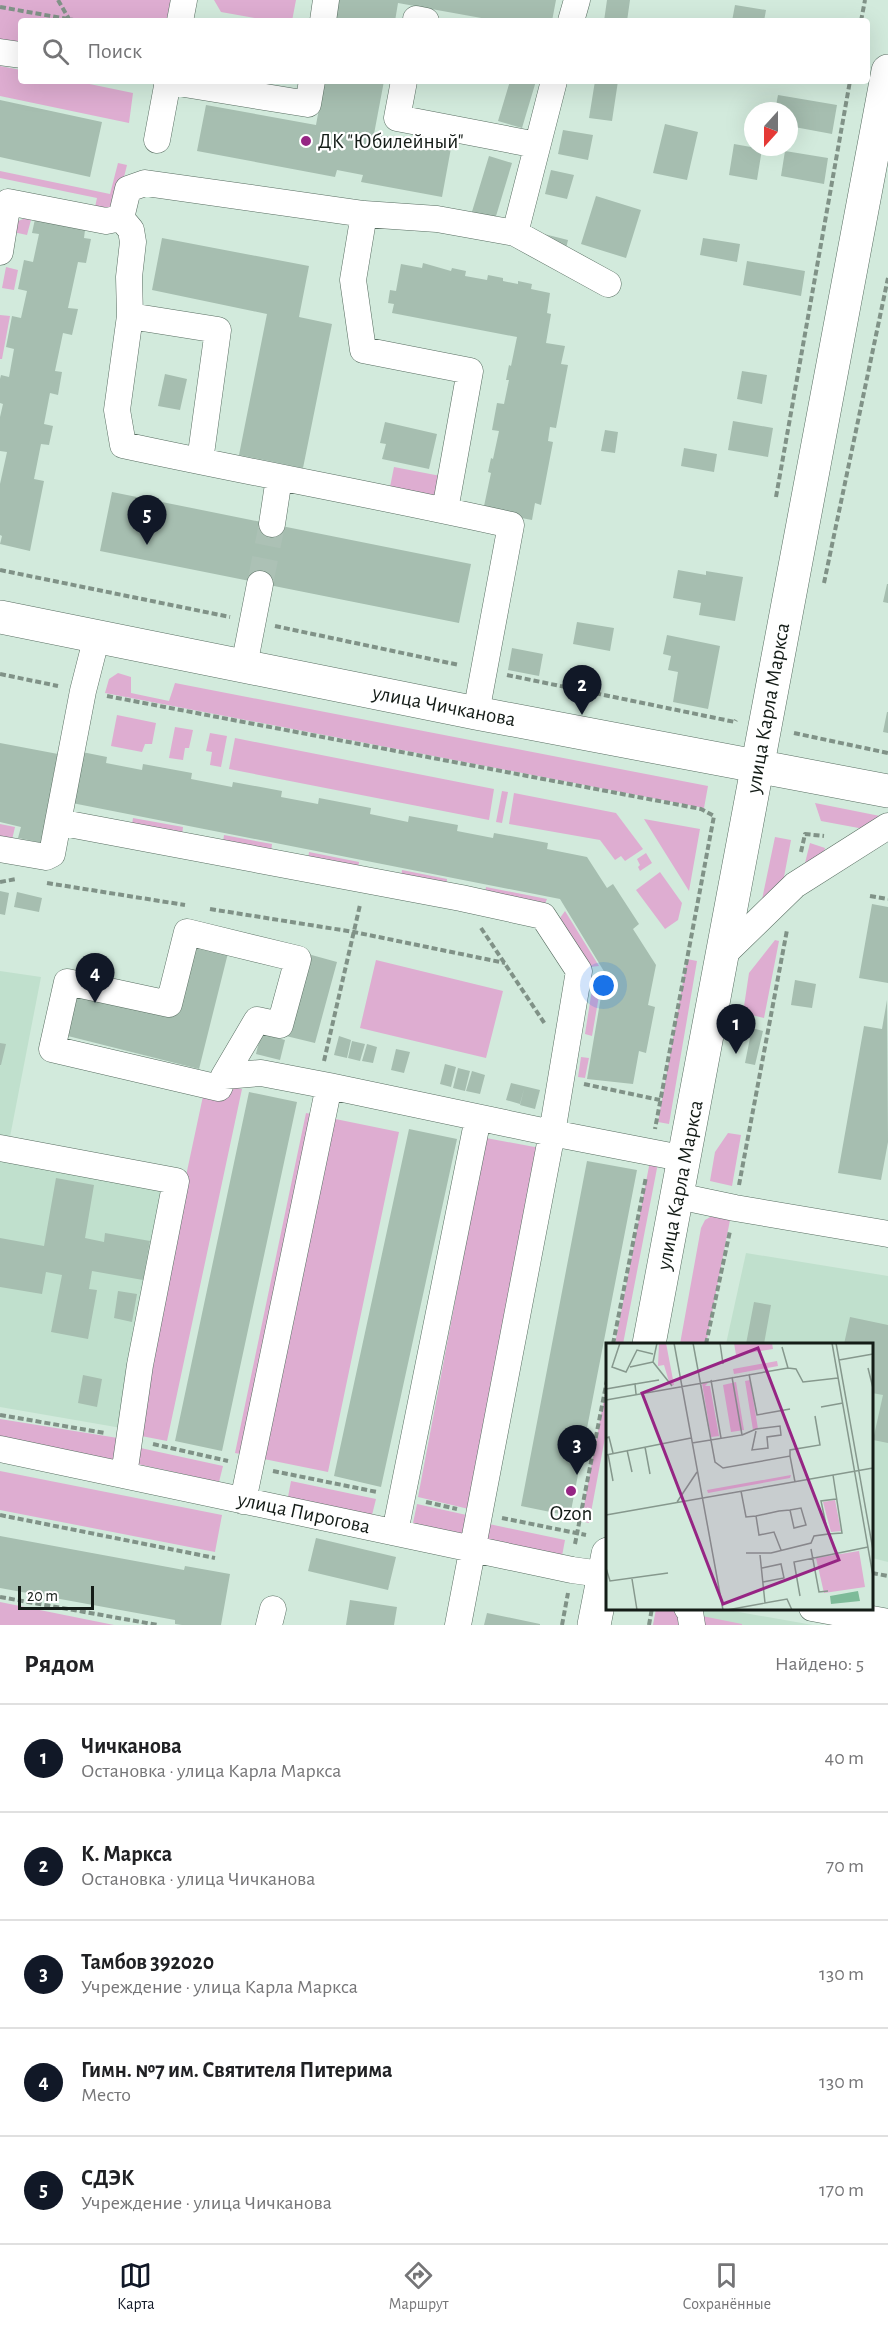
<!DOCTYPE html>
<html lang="ru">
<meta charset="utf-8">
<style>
body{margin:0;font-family:"Alegreya Sans",sans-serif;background:#f2f2f2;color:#202124}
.compass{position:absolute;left:744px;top:102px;width:54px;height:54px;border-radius:50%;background:#fff;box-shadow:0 6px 24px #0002;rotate:201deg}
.scale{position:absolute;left:18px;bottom:15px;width:76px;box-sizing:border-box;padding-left:6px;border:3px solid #141c17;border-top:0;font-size:16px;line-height:21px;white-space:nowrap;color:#141c17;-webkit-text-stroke:4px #fff;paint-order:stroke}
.you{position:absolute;left:604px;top:986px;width:21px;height:21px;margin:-15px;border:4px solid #fff;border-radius:50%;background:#1a73e8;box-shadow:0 0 0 9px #1a73e833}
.badge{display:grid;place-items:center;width:39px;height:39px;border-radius:50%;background:#111827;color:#fff;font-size:20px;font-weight:700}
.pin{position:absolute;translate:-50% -50px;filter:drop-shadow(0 2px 3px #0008)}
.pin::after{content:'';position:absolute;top:32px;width:21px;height:18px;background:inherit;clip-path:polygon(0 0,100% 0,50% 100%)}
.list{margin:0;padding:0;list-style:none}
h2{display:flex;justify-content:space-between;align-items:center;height:78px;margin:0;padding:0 24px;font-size:26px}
h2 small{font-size:20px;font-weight:400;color:#757577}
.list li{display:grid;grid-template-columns:39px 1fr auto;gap:18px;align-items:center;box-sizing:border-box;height:108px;padding:0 24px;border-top:2px solid #e0e0e0}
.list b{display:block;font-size:22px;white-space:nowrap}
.list p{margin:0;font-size:20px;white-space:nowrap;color:#757577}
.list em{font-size:20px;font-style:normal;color:#757577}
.icon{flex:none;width:33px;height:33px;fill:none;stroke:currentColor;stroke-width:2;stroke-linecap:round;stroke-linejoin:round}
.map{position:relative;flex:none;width:888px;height:1625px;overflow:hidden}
.search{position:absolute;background:#fff;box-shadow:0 6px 24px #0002;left:18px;right:18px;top:18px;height:66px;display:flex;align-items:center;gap:15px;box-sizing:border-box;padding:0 21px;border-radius:6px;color:#757577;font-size:22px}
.sheet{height:618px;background:#fff}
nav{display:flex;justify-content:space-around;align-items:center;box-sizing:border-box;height:84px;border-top:2px solid #e0e0e0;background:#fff;font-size:16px;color:#757577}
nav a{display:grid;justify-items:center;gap:3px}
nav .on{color:#111827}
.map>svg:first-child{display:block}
.built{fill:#c0e0cd}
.green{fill:#deadd1}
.building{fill:#a6beb0}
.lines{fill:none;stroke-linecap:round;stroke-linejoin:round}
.minor-tunnel{stroke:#acc1b5;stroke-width:26;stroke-dasharray:26 13;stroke-linecap:butt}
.minor-casing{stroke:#586d61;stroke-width:27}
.major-casing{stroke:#586d61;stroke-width:34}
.path{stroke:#809287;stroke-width:4;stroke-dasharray:6 3;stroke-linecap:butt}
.minor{stroke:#fff;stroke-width:26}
.major{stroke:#fff;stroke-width:33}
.poi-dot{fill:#962584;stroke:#fff;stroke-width:2}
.labels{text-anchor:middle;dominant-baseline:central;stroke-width:4.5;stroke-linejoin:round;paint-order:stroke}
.poi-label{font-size:21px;fill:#141c17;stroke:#fff;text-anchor:start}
.street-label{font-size:21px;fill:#141c17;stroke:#fff}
.inset-road{fill:none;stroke:#86988d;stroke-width:1.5}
.view{fill:#962584;fill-opacity:0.15;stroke:#962584;stroke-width:3}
.inset-edge{fill:none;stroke:#141c17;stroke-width:3}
</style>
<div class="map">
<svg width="888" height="1625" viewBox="0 0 888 1625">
<rect width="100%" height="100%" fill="#d2eadc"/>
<path class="built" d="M0,971l41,6 -32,165 179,32 -55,256 -133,-23z
M746,1253l142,23v286l-16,-4v-214h-146z
M657,1608l65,1 91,16h-160z"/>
<path class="green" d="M0,0h175l-3,21h-151v23l-21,-4z
M214,0h82l-4,21h-20l-51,-9z
M0,66l21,4v11h54l58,12 -4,30 -129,-27z
M118,163l9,2 -9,36 -8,7 -15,-1 2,-9 -97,-20v-7l110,23z
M26,218l5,2 -4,15 -14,-3 5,-11z
M6,267l12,3 -4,20 -12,-2z
M0,315l10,1 -8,43h-2z
M394,467l62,12 -5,20 -61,-12z
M118,673l13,4v16l38,8 6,-18 533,103 -4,22 -599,-115 4,-14z
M117,715l39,8 -4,21h-7l-3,8 -31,-6z
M175,727l18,3 -4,18h-4l-2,12 -14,-2z
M210,733l17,3 -6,31 -11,-2 2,-13 -6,-1z
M235,738l259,51 -5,31 -260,-51z
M502,791l6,1 -6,31 -6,-1z
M514,793l102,20 27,36 -18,12 -4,-5 -6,4 -15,-20 -91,-16z
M815,803l65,13 -3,8 -13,5 -43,-8z
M133,818l50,9 -1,8 -50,-10z
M644,819l56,10 -11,62z
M0,824l15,3 -4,17 -11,-2z
M224,835l48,9 -1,8 -48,-9z
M775,837l16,3 -11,58 -21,16z
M810,843l15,5 -2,7 -22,24z
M309,852l50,10 -1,8 -50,-10z
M646,853l6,10 -12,8 -2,-4 2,-2 -3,-6z
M402,870l45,9 -1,8 -45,-9z
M660,872l22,31 -4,17 -13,9 -29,-39z
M486,887l61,12 -3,7 -59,-12z
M565,911l34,55 -9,1 -30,-49z
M775,940l4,1 -15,77 -21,-5 6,-40z
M687,959l10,2 -28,163 -11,-2z
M376,960l127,31 -17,67 -126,-30z
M593,983l8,1 -9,52 -7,-2z
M581,1057l8,1 -4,20 -7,-1z
M206,1082l36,7 -75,352 -36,-7z
M306,1113l93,19 -71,340 -93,-19z
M728,1133l13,2 -9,51 -22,-5 5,-29z
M486,1138l54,10 -67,362 -55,-13z
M650,1161l8,2 -35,181h-8z
M712,1216l18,4 -24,124h-26l21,-116 4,-8z
M607,1383v44l-18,96 -8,-2z
M0,1419l124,20 -4,22 -120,-25z
M136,1447l87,19 -4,16 -86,-19z
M0,1471l222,44 -7,37 -215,-42z
M291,1481l85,18 -4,16 -84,-18z
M417,1504l54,12 -4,19 -54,-12z
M489,1524l76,16 -3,16 -76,-16z
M0,1602l114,23h-114z
M656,1609h27l-1,16h-29z
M702,1616l40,8v1h-38z"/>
<path class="building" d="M339,0h217l-4,21h-54l-100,-18 -3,18h-60z
M607,0h23l-3,21h-23z
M735,5l31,5 -2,11h-32z
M324,81h60l-10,53 77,14 -9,49 -81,-15 2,-7 -26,-5 -2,7 -138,-26 9,-46 110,20z
M510,81h26l-14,47 -24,-7z
M595,81h23l-6,40 -23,-3z
M778,95l59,10 -5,29 -43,-8v-15h-14z
M0,100l102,22 -12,55 -90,-20z
M665,124l33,8 -11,48 -34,-7z
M563,130l30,5 -5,25 -30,-6z
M734,144l28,5 -5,31 -28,-5z
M785,151l43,7 -4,26 -43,-8z
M489,156l23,7 -22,73 -23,-8z
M551,170l23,5 -7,24 -22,-5z
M596,196l45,14 -15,48 -45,-14z
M35,219l50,11 -1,8 7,1 -5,24 -8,-1 -10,46 10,1 -6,26 -9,-2 -8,38 7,1 -4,23 -8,-2 -6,31 9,2 -4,19 -8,-1 -7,35 10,2 -14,70 -30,-7 2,-8 -2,-1v-51l7,-32 -7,-1v-34l3,-13 -3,-1v-24l1,-4 8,2 5,-28 -8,-2 6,-31 9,2 6,-27 -9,-2 6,-29 9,2 6,-28 -7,-1z
M544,234l24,6 -6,26 -25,-6z
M162,238l147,28 -10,51 33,7 -29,144 -64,-13 28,-141 -115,-24z
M703,238l37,6 -3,18 -37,-7z
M747,261l58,10 -4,25 -58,-11z
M423,263l28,8 1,-3 14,3 -1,5 22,4 1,-5 15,3v3l15,3v-3l14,3 -1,5 19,4 -3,20 4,1 -5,29 19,3 -4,18 7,1 -12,63 -6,-1 -2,14 5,1 -12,63 -6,-2 -3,17 -49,-9 8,-38 -3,-1 3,-14 2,1 6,-28 -7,-1 5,-27 7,1 5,-24h-3l3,-15 2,1 6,-29 -125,-24 2,-9 -6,-1 2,-13 6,1 5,-27 21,4z
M742,371l25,4 -5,29 -25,-5z
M165,374l22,5 -7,31 -22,-4z
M733,421l40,7 -5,29 -40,-7z
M385,422l52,12 -8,35 -47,-10 4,-15 -6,-1z
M605,430l13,2 -3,21 -14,-2z
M684,448l33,6 -3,18 -33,-6z
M112,492l359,72 -12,59 -359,-72z
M678,570l28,5v-4l37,6 -8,44 -36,-6 2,-12 -28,-5z
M887,584h1v19l-5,-1z
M577,622l37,6 -4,23 -37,-7z
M667,635l53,11 -12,63 -35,-7 5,-30 -10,-2 3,-14 -8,-2z
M512,648l31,6 -4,22 -31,-6z
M887,712h1v21l-5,-1z
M0,743l58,11 -5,23 13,3 16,-28 25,5 -1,6 36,7 1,-6 49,9 -1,6 41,8 1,-5 49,9 -1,6 37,7 1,-6 52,10 -1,6 38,8 1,-6 49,9 -1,6 36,7 1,-5 54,10 -1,6 40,8 20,31 6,-4 26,40 -6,5 23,36 -8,40 7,2 -9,46 -7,-2 -6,33 -46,-5 18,-106 -45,-74 -488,-96 -29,40 -25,-5 3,-11 -21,-5z
M0,891l9,2 -4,22 -5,-1z
M17,892l25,6 -3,14 -25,-5z
M872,904l16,3v76l-29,-5z
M193,936l37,9 -31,124 -143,-36 11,-45 107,27z
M308,954l29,8 -22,81 -29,-7z
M795,980l21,4 -4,24 -21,-3z
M887,1000l1,142 -7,38 -43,-7 26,-147 18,3z
M752,1028l11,3 -8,34 -10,-2z
M261,1033l24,7 -5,20 -24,-6z
M339,1036l12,4 -4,18 -13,-3z
M352,1041l13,3 -5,17 -12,-3z
M0,1043l6,1 -5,21h-1z
M367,1044l10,3 -4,16 -11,-2z
M396,1049l14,3 -6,21 -13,-3z
M445,1064l11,3 -5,20 -11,-3z
M458,1068l12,3 -5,20 -12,-3z
M472,1071l13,4 -5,19 -14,-3z
M511,1083l29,7 -5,19 -15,-4 4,-16 -4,15 -14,-4z
M249,1092l48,10 -75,349 -47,-10z
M409,1129l48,10 -76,348 -47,-11z
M587,1161l50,9 -67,346 -49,-10z
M56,1178l38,7 -9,53 19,4 1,-9 45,8 -7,39 -51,-9 -3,18 8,1 -9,49 -37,-7 11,-57 -16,-3 -4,22 -42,-7v-49l44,8z
M118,1291l19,3 -5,28 -18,-4z
M754,1302l17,3 -7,39h-18z
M850,1317l38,8v118l-15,-3 10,-45 -11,-2v-49h-28z
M83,1375l19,4 -5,28 -19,-4z
M0,1536l184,34 1,-4 45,8 -9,51h-39l-7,-1v-4l-175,-32z
M316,1538l80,19 -8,33 -80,-19z
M350,1600l47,7 -3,18h-48z
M487,1613l53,11v1h-56z"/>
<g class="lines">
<path class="minor-tunnel" d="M260,584l12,-60"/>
<g class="minor-casing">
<path id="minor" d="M180,21l4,-21
M323,21l3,-21
M416,21v-2l10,2
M571,21l6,-21
M0,52l21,3
M166,81l142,23 4,-23
M404,81l-7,37 140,27
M157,140l11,-59
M364,214l-11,66 10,70 107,21 -25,139
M121,218l10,12 2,12 -4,35 1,39
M515,233l39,-152
M0,252l8,-50 98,19 15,-3 7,-29 17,-6 219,31 73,5 78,14 93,51
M200,461l18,-131 -88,-14 -13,94 6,35c129,28 259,51 388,80l-35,188
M272,524l7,-46
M97,636l-14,55 -25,131 403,76 82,18 36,55 -27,162 -94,492
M244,666l16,-82
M0,849l46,8 6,-3 6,-32
M187,932l111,27 -18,66 -23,-5 -33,56 -5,12 -167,-39 15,-67 102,22z
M722,956l73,-71 93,-59
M224,1076l37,-3 68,13
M0,1148l176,33 -36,184 -16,110
M678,1196l57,12 153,26
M0,1449l572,121 36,5
M243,1501l86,-415 223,47 134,26
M395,1532l83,-414
M687,1608l3,4 2,13
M812,1608l76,14
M269,1625l4,-16"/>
</g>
<g class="major-casing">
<path id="major" d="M0,617l476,96 412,78
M649,1344l239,-1273
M594,1625l14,-71"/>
</g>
<path class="path" d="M58,0l11,19
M0,7l79,14
M861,21l4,-21
M776,497l74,-416
M0,570l230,47
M824,583l64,-305
M275,626l184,39
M0,674l58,12
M507,675l228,47 1,-2
M107,696l594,113 13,7 -59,313
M794,733l94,20
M801,852l4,-18 19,2
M0,882l16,-3
M47,883l138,22
M870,896l18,3
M210,909l144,23 151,31
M481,928l64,96
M324,1061l36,-156
M584,1084l76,16
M739,1185l48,-255
M613,1344l33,-167
M706,1344l24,-113
M0,1415l105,18
M153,1444l75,17
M273,1471l104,21
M426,1502l31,7
M0,1515l215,43
M502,1518l84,17
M575,1544l33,-169
M872,1573l16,3
M0,1597l158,28
M562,1625l6,-32
M649,1625l3,-17"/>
<use href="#minor" class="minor"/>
<use href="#major" class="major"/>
</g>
<g class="poi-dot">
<circle cx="306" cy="141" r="6"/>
<circle cx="571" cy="1491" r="6"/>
</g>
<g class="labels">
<g class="poi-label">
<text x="318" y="141">ДК "Юбилейный"</text>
<text x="571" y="1513" text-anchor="middle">Ozon</text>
</g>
<g class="street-label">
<text transform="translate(444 706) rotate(11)">улица Чичканова</text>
<text transform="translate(768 708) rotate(-80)">улица Карла Маркса</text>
<text transform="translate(680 1185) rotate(-79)">улица Карла Маркса</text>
<text transform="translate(304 1513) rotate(12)">улица Пирогова</text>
</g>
</g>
<g transform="translate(606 1343)">
<rect width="267" height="267" fill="#d2eadc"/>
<path d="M53,0h7l8,42h-4l-6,-20 -6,1zM128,0h38l1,6 -37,6zM171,18l1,5 -44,8 -1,-5zM144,37l8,49 -5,1 -8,-49zM103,39l-4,4h5l9,50 -8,1 -9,-54zM130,39l8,48 -13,2 -8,-47zM185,132l-1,3 -82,15 -1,-3zM229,157l6,31 -10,1 -8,-30zM253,208l6,36 -41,6 -8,-35z" fill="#deadd1"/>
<path d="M252,248l2,10 -29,3 -1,-8z" fill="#7ebb99"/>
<path class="inset-road" d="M14,0l-8,24 14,5 11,-22 16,4M51,0l-4,19 19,24M68,0l49,267M87,0l22,119 8,6 67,-12 5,26M114,0l3,21M226,0l41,233M230,0l37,207M176,4l6,21M233,17l34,-6M24,24l23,-5M262,25l5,20M143,31l8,41 33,-6M105,37l10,58M29,41l24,-4M0,46l29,-5 1,10M0,57l182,-32 8,1 7,13 35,-4M215,64l22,-4M136,92l14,-6 24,-3 1,9 -14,2 1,11 -16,2 4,-19M0,95l3,-1 4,16M86,100l50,-8 -10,-58M39,104l5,27M21,107l5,22M2,111l5,27M0,112l85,-17M184,113v-6l30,-5 -5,-29M135,148l5,26 10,-1 23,-5 11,-1 11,-2 5,17 -12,3 -4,-18M71,159l20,-30M0,172l267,-47M150,173l3,19 15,-3 7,18M222,191l14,-1 -9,-58M205,206l8,43 9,-1M140,210h25l40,-10 3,-7 14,-2 -7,-33 15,-2M154,212l5,48M0,225l4,13 58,-8M156,225l19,-4 3,14 -21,4M26,236l5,31M194,253l-6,-34 74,-15M121,267l60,-11 5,11"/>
<path class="view" d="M152,5l81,212 -116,44 -81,-211z"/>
<rect width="267" height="267" class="inset-edge"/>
</g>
</svg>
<svg class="compass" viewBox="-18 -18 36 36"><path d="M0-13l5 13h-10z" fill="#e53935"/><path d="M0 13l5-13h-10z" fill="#757577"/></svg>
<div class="scale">20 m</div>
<div class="you"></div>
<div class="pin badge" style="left:736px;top:1054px">1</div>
<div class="pin badge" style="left:582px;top:715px">2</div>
<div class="pin badge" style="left:577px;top:1475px">3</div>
<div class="pin badge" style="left:95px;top:1003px">4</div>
<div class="pin badge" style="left:147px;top:545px">5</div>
<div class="search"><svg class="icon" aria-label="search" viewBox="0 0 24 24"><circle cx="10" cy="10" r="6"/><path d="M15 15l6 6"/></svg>Поиск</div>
</div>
<section class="sheet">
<h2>Рядом<small>Найдено: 5</small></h2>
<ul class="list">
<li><span class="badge">1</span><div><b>Чичканова</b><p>Остановка · улица Карла Маркса</p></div><em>40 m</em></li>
<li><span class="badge">2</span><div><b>К. Маркса</b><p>Остановка · улица Чичканова</p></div><em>70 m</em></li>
<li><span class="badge">3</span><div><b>Тамбов 392020</b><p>Учреждение · улица Карла Маркса</p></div><em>130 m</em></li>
<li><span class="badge">4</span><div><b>Гимн. №7 им. Святителя Питерима</b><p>Место</p></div><em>130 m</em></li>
<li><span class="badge">5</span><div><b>СДЭК</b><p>Учреждение · улица Чичканова</p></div><em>170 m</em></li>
</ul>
</section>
<nav>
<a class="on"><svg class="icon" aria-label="map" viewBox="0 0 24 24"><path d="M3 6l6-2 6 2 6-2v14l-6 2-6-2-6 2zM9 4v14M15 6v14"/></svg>Карта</a>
<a><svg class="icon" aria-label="directions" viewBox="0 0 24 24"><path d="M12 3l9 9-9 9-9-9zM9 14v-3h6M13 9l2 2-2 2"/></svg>Маршрут</a>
<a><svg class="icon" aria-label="saved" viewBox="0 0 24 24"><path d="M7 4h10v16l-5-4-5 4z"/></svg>Сохранённые</a>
</nav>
